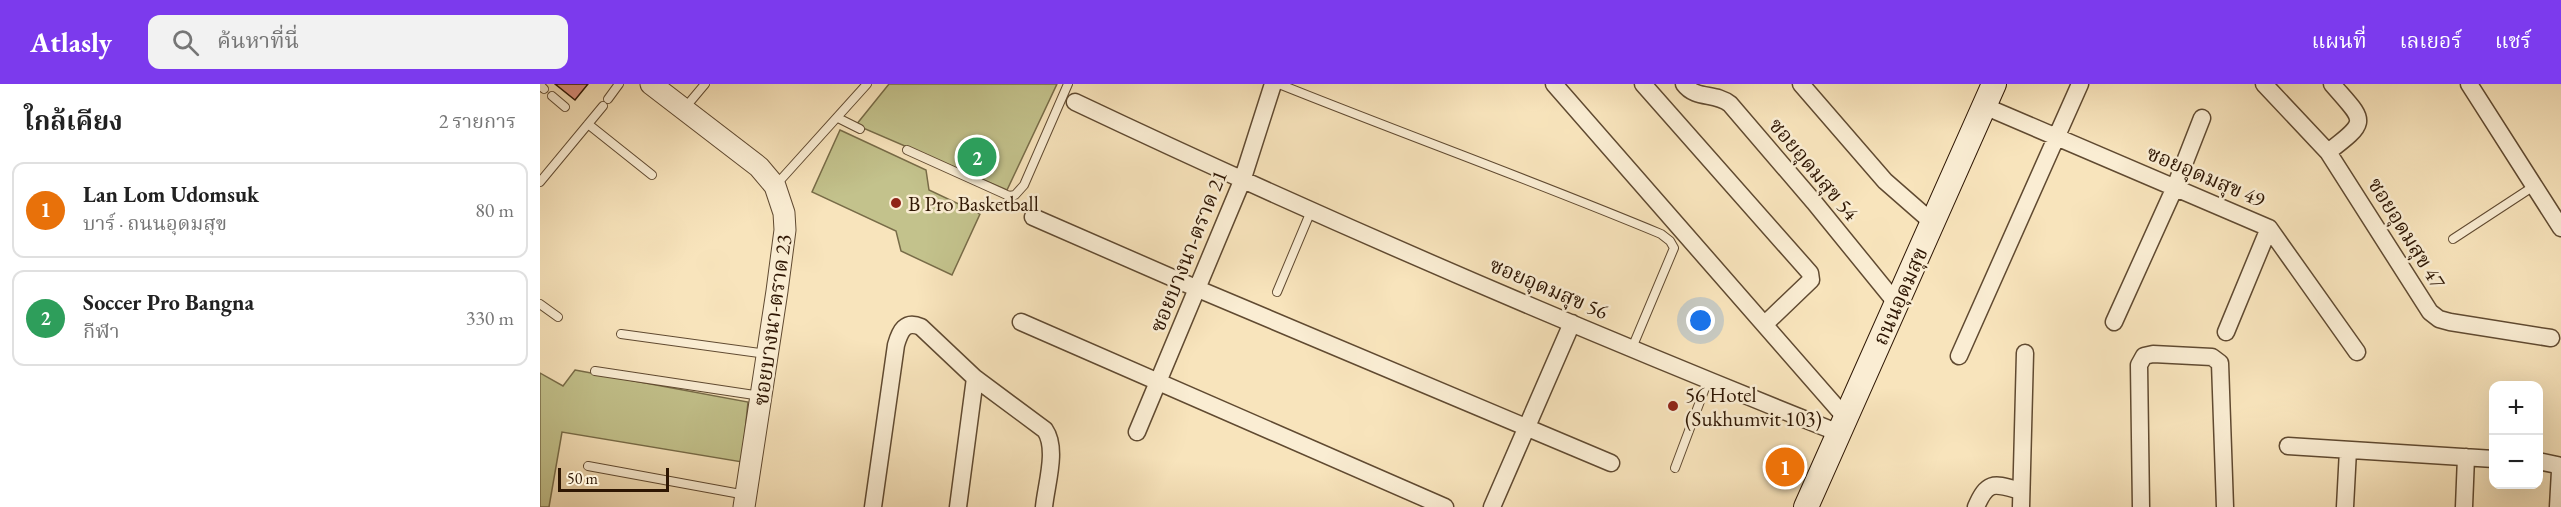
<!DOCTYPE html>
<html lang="th">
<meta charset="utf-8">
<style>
body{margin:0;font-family:"EB Garamond","Noto Serif Thai",serif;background:#f2f2f2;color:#222}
.controls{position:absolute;right:18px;bottom:18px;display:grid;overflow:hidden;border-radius:12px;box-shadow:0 6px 24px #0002}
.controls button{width:54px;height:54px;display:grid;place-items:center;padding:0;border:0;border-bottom:2px solid #e0e0e0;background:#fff;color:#222;font:30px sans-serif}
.scale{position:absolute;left:18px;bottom:15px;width:111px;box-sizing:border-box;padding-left:6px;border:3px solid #2e1603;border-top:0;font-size:16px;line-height:21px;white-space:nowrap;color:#2e1603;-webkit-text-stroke:4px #faedd3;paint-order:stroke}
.you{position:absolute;left:1161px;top:237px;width:21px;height:21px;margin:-15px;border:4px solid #fff;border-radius:50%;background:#1a73e8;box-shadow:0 0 0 9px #1a73e833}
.badge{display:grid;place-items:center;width:39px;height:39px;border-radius:50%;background:#7c3aed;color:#fff;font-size:20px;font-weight:700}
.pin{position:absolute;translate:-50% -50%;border:3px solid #fff;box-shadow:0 2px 6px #0006}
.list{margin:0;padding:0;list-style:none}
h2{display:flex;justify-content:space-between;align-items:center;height:78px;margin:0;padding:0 24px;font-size:26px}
h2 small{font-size:20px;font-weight:400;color:#767676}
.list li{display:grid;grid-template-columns:39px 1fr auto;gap:18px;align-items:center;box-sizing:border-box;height:96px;margin:0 12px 12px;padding:0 12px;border:2px solid #e0e0e0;border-radius:12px}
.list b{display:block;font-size:22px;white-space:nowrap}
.list p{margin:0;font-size:20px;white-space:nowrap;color:#767676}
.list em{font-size:20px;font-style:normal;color:#767676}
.icon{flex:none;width:33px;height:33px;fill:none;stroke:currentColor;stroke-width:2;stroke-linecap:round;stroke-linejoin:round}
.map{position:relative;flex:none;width:2021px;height:423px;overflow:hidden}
header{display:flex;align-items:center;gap:36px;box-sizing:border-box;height:84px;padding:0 30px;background:#7c3aed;color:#fff}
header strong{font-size:28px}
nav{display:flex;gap:33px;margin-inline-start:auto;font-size:21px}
.search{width:420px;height:54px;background:#f2f2f2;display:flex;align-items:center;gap:15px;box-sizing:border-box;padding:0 21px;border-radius:12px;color:#767676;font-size:22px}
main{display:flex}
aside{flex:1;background:#fff}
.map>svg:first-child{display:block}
.green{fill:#c3c28c;stroke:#786c48;stroke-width:1.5}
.building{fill:#de9180;stroke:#2e1603;stroke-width:1.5}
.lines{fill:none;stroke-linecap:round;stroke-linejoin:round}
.service-casing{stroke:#604a31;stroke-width:10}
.minor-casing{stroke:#604a31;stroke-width:19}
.tertiary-casing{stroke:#604a31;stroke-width:23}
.secondary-casing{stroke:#2e1603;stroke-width:26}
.service{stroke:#faedd3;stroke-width:8}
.minor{stroke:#faedd3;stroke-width:16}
.tertiary{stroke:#faedd3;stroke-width:21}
.secondary{stroke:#faedd3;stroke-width:24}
.poi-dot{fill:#8f2418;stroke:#faedd3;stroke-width:2}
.labels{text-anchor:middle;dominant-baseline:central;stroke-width:5;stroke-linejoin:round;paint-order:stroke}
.street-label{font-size:21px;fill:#2e1603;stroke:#faedd3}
.poi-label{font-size:21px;fill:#2e1603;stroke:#faedd3;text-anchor:start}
</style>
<header>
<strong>Atlasly</strong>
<div class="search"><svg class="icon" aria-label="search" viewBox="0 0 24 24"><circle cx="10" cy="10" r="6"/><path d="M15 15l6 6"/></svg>ค้นหาที่นี่</div>
<nav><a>แผนที่</a><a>เลเยอร์</a><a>แชร์</a></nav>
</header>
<main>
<aside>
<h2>ใกล้เคียง<small>2 รายการ</small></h2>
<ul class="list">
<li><span class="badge" style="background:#e8710a">1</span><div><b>Lan Lom Udomsuk</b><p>บาร์ · ถนนอุดมสุข</p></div><em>80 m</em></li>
<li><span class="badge" style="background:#2e9e5b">2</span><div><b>Soccer Pro Bangna</b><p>กีฬา</p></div><em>330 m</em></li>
</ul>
</aside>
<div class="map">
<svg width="2021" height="423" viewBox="0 0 2021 423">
<rect width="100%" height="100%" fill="#f8e4bc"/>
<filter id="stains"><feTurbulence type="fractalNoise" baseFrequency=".00333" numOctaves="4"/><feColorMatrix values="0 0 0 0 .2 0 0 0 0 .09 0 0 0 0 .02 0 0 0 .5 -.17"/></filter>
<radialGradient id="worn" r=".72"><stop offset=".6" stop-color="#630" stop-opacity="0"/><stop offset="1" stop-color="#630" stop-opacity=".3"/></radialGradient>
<path class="green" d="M349,0h168l-50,106 -151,-65z
M300,46l86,40 3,20 51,24 -28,61 -51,-24 -5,-20 -84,-39z
M35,286l173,32 -6,60 -180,-30 -13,75h-9v-134l23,13z"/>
<path class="building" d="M15,0h33l-13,16z"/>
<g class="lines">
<g class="service-casing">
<path id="service" d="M739,0c127,51 255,97 382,150l9,7 4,7 -42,100
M0,1l4,4
M12,12l13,11
M68,15l11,-15
M144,25l21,-25
M298,34l22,11
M48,40l64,51
M367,66l102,46 6,-1 9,-10 44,-101
M0,98l63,-76
M235,102l92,-102
M1913,155l81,-53
M737,208l34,-81
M0,220l18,13
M81,250l146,20
M55,287l166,25
M48,382l158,29
M1135,384l33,-88"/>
</g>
<g class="minor-casing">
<path id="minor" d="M1014,0l291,333
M1103,0l167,189 1,7 -46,44
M1144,0c12,16 31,8 46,20l84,98 83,102
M1261,0l84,97 48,42
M1724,0l64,68 102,160 9,7 11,3 101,16
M1929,0l92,144
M535,18c251,119 506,228 764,331
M1444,22l285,122 88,124
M1788,68c42,-32 37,-30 4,-68
M493,133l165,72 413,174
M481,238l424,185
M1574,238l61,-135 27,-69
M1686,248l43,-104
M1419,272l121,-272
M597,348l105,-251 31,-97
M1748,362l206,13
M1998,377l19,4 3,6 -2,36
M333,423l23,-162c4,-14 9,-25 25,-18l54,51 70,52c13,19 1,55 -1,77
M418,423l17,-129
M952,423l80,-184
M1436,423c12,-28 19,-23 45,-16
M1481,423l4,-154
M1601,423l-2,-142 5,-9 9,-2 59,3 8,6 5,144
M1805,423l3,-57
M1924,423l2,-50"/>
</g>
<g class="tertiary-casing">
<path id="tertiary" d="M111,0l108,83 16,19 9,27 1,17 -8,61 -33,216"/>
</g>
<g class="secondary-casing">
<path id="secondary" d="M1266,423l188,-423"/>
</g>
<use href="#service" class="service"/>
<use href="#minor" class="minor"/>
<use href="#tertiary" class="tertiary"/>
<use href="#secondary" class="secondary"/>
</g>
<g class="poi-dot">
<circle cx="356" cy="119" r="6"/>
<circle cx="1133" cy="322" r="6"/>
</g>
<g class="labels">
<g class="street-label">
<text transform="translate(1274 85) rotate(50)">ซอยอุดมสุข 54</text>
<text transform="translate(1666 92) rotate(23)">ซอยอุดมสุข 49</text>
<text transform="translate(1867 149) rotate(58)">ซอยอุดมสุข 47</text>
<text transform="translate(648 167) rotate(-68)">ซอยบางนา-ตราด 21</text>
<text transform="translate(1009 204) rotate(23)">ซอยอุดมสุข 56</text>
<text transform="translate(1360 212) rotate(-66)">ถนนอุดมสุข</text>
<text transform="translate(232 236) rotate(-82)">ซอยบางนา-ตราด 23</text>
</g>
<g class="poi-label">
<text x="368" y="119">B Pro Basketball</text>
<text x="1145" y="310">56 Hotel<tspan x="1145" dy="24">(Sukhumvit 103)</tspan></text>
</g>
</g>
<rect width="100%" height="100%" filter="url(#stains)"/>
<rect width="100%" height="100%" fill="url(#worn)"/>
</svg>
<div class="controls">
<button>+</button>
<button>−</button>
</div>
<div class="scale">50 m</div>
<div class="you"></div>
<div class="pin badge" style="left:1245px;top:383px;background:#e8710a">1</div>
<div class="pin badge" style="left:437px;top:73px;background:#2e9e5b">2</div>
</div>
</main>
